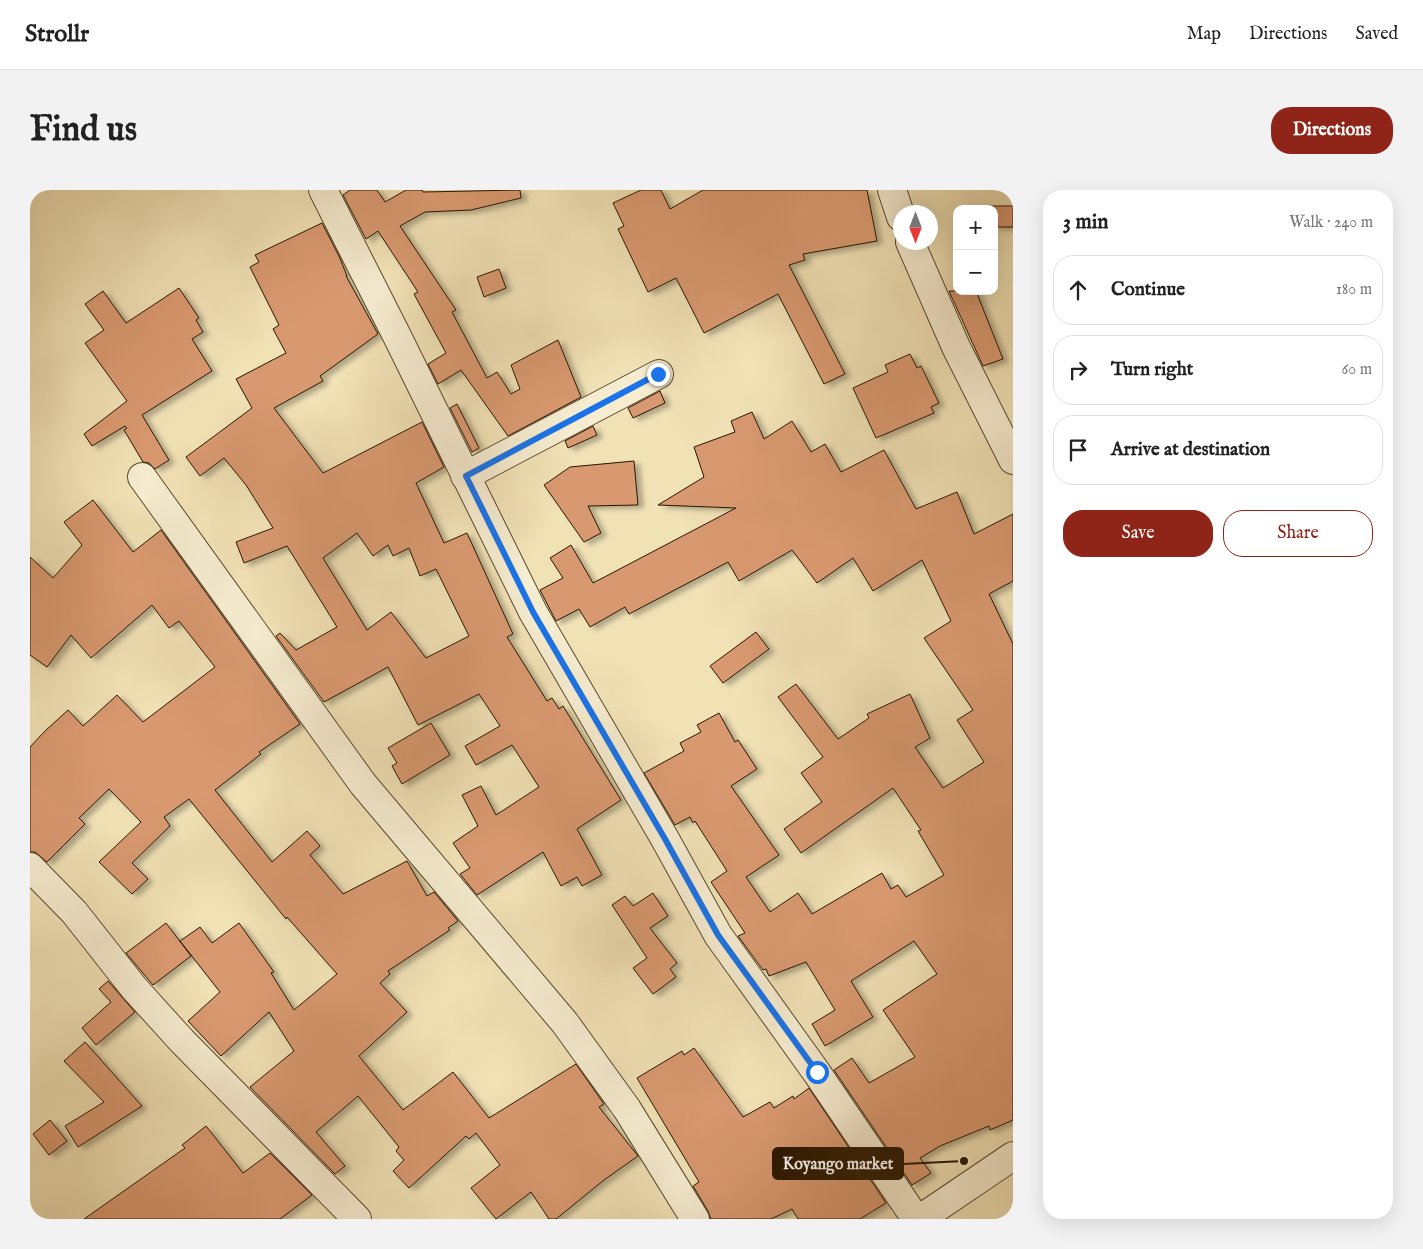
<!DOCTYPE html>
<meta charset="utf-8">
<style>
body{margin:0;font-family:"IM FELL English",serif;background:#f2f2f2;color:#222}
.controls{position:absolute;right:15px;top:15px;display:grid;overflow:hidden;border-radius:10px;box-shadow:0 5px 20px #0002}
.controls button{width:45px;height:45px;display:grid;place-items:center;padding:0;border:0;border-bottom:1px solid #e0e0e0;background:#fff;color:#222;font:25px sans-serif}
.compass{position:absolute;left:863px;top:15px;width:45px;height:45px;border-radius:50%;background:#fff;box-shadow:0 5px 20px #0002;rotate:180deg}
.stop{position:absolute;width:15px;height:15px;margin:-11px;border:4px solid #1a73e8;border-radius:50%;background:#fff}
.stop.end{background:#1a73e8;border-color:#fff;box-shadow:0 1px 5px #0008}
.list{margin:0;padding:0;list-style:none}
h2{display:flex;justify-content:space-between;align-items:center;height:65px;margin:0;padding:0 20px;font-size:21px}
h2 small{font-size:16px;font-weight:400;color:#767676}
.list li{display:grid;grid-template-columns:32px 1fr auto;gap:15px;align-items:center;box-sizing:border-box;height:70px;margin:0 10px 10px;padding:0 10px;border:1px solid #e0e0e0;border-radius:20px}
.list b{display:block;font-size:19px;white-space:nowrap}
.list em{font-size:16px;font-style:normal;color:#767676}
.actions{display:flex;gap:10px;padding:15px 20px}
.actions a{flex:1;padding:11px 0;border:1px solid #8f2418;border-radius:20px;text-align:center;font-size:18px;color:#8f2418}
.actions .main{background:#8f2418;color:#fff}
.icon{flex:none;width:28px;height:28px;fill:none;stroke:currentColor;stroke-width:2;stroke-linecap:round;stroke-linejoin:round}
.map{position:relative;flex:none;width:983px;height:1029px;overflow:hidden;border-radius:20px}
header{display:flex;align-items:center;gap:30px;box-sizing:border-box;height:70px;padding:0 25px;background:#fff;border-bottom:1px solid #e0e0e0}
header strong{font-size:24px}
nav{display:flex;gap:28px;margin-inline-start:auto;font-size:18px}
.intro{display:flex;align-items:center;justify-content:space-between;box-sizing:border-box;height:120px;padding:0 30px}
h1{margin:0;font-size:35px}
.button{padding:12px 22px;border-radius:20px;background:#8f2418;color:#fff;font-size:18px;font-weight:700}
main{display:flex;gap:30px;padding:0 30px}
aside{flex:1;background:#fff;border-radius:20px;box-shadow:0 5px 20px #0002}
.map>svg:first-child{display:block}
.building{fill:#d9996f;stroke:#281600;fill-rule:evenodd;filter:url(#shadow)}
.lines{fill:none;stroke-linecap:round;stroke-linejoin:round}
.minor-casing{stroke:#5a492e;stroke-width:30}
.minor{stroke:#f6ecd0;stroke-width:28}
.route{stroke:#1a73e8;stroke-width:6}
.leader{fill:none;stroke:#281600;stroke-width:2}
.callout-dot{fill:#281600;stroke:#f6ecd0;stroke-width:2}
.callout{fill:#281600;stroke:#281600;stroke-width:2}
.callout-label{font-size:16px;text-anchor:middle;font-weight:bold;fill:#fff}
</style>
<header>
<strong>Strollr</strong>
<nav><a>Map</a><a>Directions</a><a>Saved</a></nav>
</header>
<div class="intro"><h1>Find us</h1><a class="button">Directions</a></div>
<main>
<div class="map">
<svg width="983" height="1029" viewBox="0 0 983 1029">
<defs>
<filter id="shadow"><feDropShadow dx="5.5" dy="3" stdDeviation="2.5" flood-color="#0004"/></filter>
</defs>
<rect width="100%" height="100%" fill="#f1e2b6"/>
<filter id="stains"><feTurbulence type="fractalNoise" baseFrequency=".004" numOctaves="4"/><feColorMatrix values="0 0 0 0 .2 0 0 0 0 .09 0 0 0 0 .02 0 0 0 .5 -.17"/></filter>
<radialGradient id="worn" r=".72"><stop offset=".6" stop-color="#630" stop-opacity="0"/><stop offset="1" stop-color="#630" stop-opacity=".3"/></radialGradient>
<path class="building" d="M320,0h27l8,12 21,-12h16l1,2 97,-2 1,8 -50,12 -46,2 -25,14 56,84 -4,2 35,66 10,-6 14,22 9,-5 -9,-24 47,-25 23,57 -73,39 -47,-66 -23,14 -10,-20 18,-11 -32,-59 4,-2 -40,-61 -12,8 -23,-44z
M611,0h20l9,19 33,-19h164l10,51 -74,13 2,6 -16,5 56,109 -21,10 -46,-90 -74,39 -28,-55 -28,14 -30,-63 6,-3 -11,-23z
M955,16h28v21h-19v-18h-9z
M292,33l17,33 8,20h-1l32,58 -58,42 3,5 -49,27 49,65 99,-51 22,45 -28,16 28,60 23,-10 46,101 -6,3 40,64 5,-3 7,11 4,-3 58,94 -44,29 25,46 -20,11 -5,-9 -16,9 -18,-34 -66,43 -17,-21 10,-6 -17,-25 25,-17 -16,-31 19,-9 15,29 43,-28 -27,-42 -36,20 -11,-19 35,-20 -21,-32 -61,31 -30,-58 -64,35 -48,-66 4,-3 16,17 41,-23 -50,-81 -43,17 -8,-21 37,-14 -27,-43 -22,-27 -24,18 -14,-19 66,-49 -16,-29 50,-26 -13,-24 6,-4 -29,-58 9,-5 -4,-7zM327,343l16,23 15,-11 5,11 16,-8 11,28 16,-7 33,67 -43,22 -35,-46 -24,18 -44,-72z
M469,79l7,19 -22,9 -7,-20z
M149,98l20,30 -3,2 7,12 -11,7 20,32 -70,44 27,45 -14,9 -6,-6 -6,-1 -19,-32 3,-2 -2,-2 -33,20 -8,-12 43,-33 -42,-58 19,-13 -19,-26 18,-13 23,32z
M919,101h27l27,68 -20,7z
M880,164l7,14 4,-2 18,37 -8,4 3,6 -58,25 -23,-50 35,-16 -3,-7z
M630,201l5,12 -32,15 -5,-10z
M427,214l22,44 -7,4 -22,-44z
M722,222l12,27 28,-18 19,31 14,-8 16,28 43,-22 32,59 41,-17 17,42 39,-20v67l-24,13 24,50v476l-23,10 -1,-4 -49,20 -20,12 11,15 -19,12 -78,-115 18,-12 17,25 46,-26 -32,-47 54,-36 -23,-33 -63,40 22,36 -48,29 -13,-22 23,-14 -29,-48 -37,14 -3,-7 -3,1 -25,-34 7,-3 -34,-51 16,-11 -32,-50 -2,2 -3,-6 -15,8 -31,-52 40,-22 -4,-8 21,-11 -4,-7 22,-12 16,29 3,-2 19,29 -26,17 48,69 -33,22 24,35 28,-19 14,21 70,-41 9,16 7,-4 8,12 38,-22 -26,-44 3,-1 -28,-42 -92,65 -17,-24 38,-27 -21,-29 22,-16 -45,-60 18,-13 42,55 31,-21 -2,-4 43,-20 20,44 -15,9 28,41 41,-26 -27,-42 16,-10 -49,-72 27,-17 -29,-61 -49,31 -20,-33 -36,25 -25,-33 -53,31 -11,-19 -99,52 -4,-7 -35,20 -11,-18 -23,12 -16,-31 23,-12 -13,-20 21,-13 22,38 143,-75 -78,-3 46,-28 -10,-30 41,-15 -4,-11z
M563,236l4,9 -29,13 -3,-7z
M604,271l4,44 -50,1 13,27 -17,9 -40,-57 26,-18z
M63,310l40,52 28,-22 139,194 -41,28 2,2 -46,36 57,72 35,-31 13,15 -10,9 33,39 64,-33 20,35 7,-4 24,29 -10,7 2,2 -62,41 2,3 -10,9 27,29 -48,44 44,54 50,-38 36,46 87,-54 28,40 -5,3 35,44 4,5 -34,24 -48,39h-7l-18,-27 -35,27 -25,-31 29,-23 -24,-32 -7,6 -3,-3 -57,52 -16,-17 11,-11 -8,-9 3,-4 -41,-51 -42,36 29,34 -10,8 -85,-87 44,-36 -25,-39 -48,44 -33,-35 32,-29 -40,-51 20,-14 12,16 27,-20 35,49 -3,1 23,37 43,-36 -50,-57 -1,2 -97,-120 -25,18 6,9 -38,37 16,16 -16,15 -33,-32 42,-40 -32,-33 -30,29 6,6 -38,38 -12,-10h-5v-105l15,-16 23,-21 15,16 34,-31 26,27 72,-55 -36,-46 -10,7 -17,-23 -61,53 -20,-23 -24,32 -17,-12v-98l23,21 29,-33 -18,-23z
M726,442l13,17 -46,34 -13,-17z
M401,533l19,32 -48,29 -10,-18 5,-3 -9,-15z
M623,703l15,23 -18,12 27,35 -7,6 6,8 -23,17 -20,-26 14,-10 -35,-53 13,-9 8,10z
M136,733l25,33 -38,29 -27,-32z
M78,791l27,31 -39,33 -14,-17 29,-26 -12,-13z
M55,852l57,64 -64,41 -13,-21 39,-24 -40,-41z
M664,858l49,69 27,-15 4,6 19,-12 1,3 15,-11 77,115 -26,16h-62l-6,-10 -21,10h-60l-3,-8 -15,-25 6,-4 -62,-104 45,-27 2,4z
M20,930l17,21 -18,14 -16,-21z
M176,936l37,47 27,-20 42,42 -32,24h-196l101,-71 -3,-3z"/>
<g class="lines">
<g class="minor-casing">
<path id="minor" d="M293,0l74,146 136,276 132,227 53,96 99,138 99,146
M862,0l9,27
M880,52l46,105 57,113
M435,286l194,-102
M112,287l221,307 202,239 62,86 68,110
M0,677l44,45 60,76 48,53 175,178
M890,1029l93,-63"/>
</g>
<use href="#minor" class="minor"/>
</g>
<g class="lines">
<path class="route" d="M628,184l-192,102 67,136 132,227 53,96 99,137"/>
</g>
<path class="leader" d="M934 971L873 974"/>
<circle class="callout-dot" cx="934" cy="971" r="5"/>
<rect class="callout" x="743" y="958" width="130" height="31" rx="5"/>
<g class="callout-label">
<text x="808" y="979">Koyango market</text>
</g>
<rect width="100%" height="100%" filter="url(#stains)"/>
<rect width="100%" height="100%" fill="url(#worn)"/>
</svg>
<div class="controls">
<button>+</button>
<button>−</button>
</div>
<svg class="compass" viewBox="-18 -18 36 36"><path d="M0-13l5 13h-10z" fill="#e53935"/><path d="M0 13l5-13h-10z" fill="#767676"/></svg>
<div class="stop" style="left:787px;top:882px"></div>
<div class="stop end" style="left:628px;top:184px"></div>
</div>
<aside>
<h2>3 min<small>Walk · 240 m</small></h2>
<ul class="list">
<li><svg class="icon" aria-label="ahead" viewBox="0 0 24 24"><path d="M12 20V5M6 11l6-6 6 6"/></svg><div><b>Continue</b></div><em>180 m</em></li>
<li><svg class="icon" aria-label="right" viewBox="0 0 24 24"><path d="M7 20v-9h11M14 6l5 5-5 5"/></svg><div><b>Turn right</b></div><em>60 m</em></li>
<li><svg class="icon" aria-label="arrive" viewBox="0 0 24 24"><path d="M6 21V4h12l-3 4 3 4H6"/></svg><div><b>Arrive at destination</b></div></li>
</ul>
<div class="actions"><a class="main">Save</a><a>Share</a></div>
</aside>
</main>
